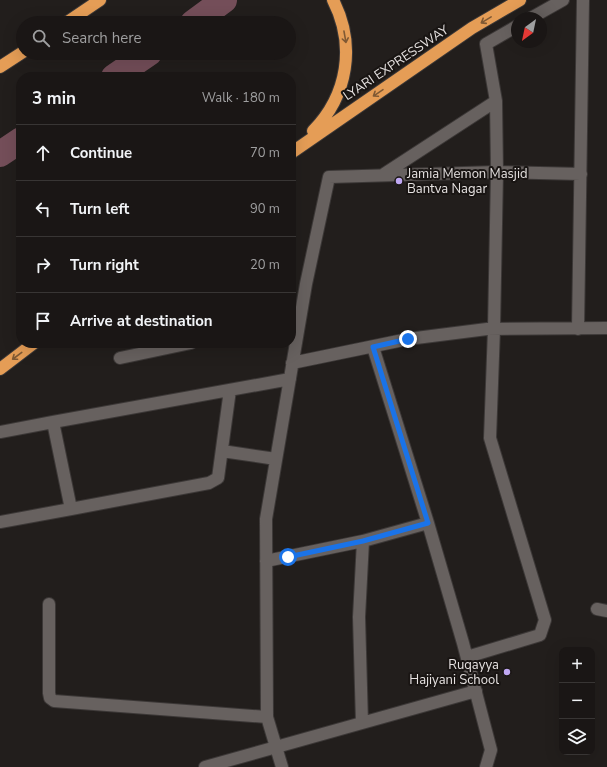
<!DOCTYPE html>
<meta charset="utf-8">
<style>
body{margin:0;font-family:"Nunito Sans",sans-serif;background:#231f1e;color:#f1f3f6}
.controls{position:absolute;right:12px;bottom:12px;display:grid;overflow:hidden;border-radius:8px;box-shadow:0 4px 16px #0002}
.controls button{width:36px;height:36px;display:grid;place-items:center;padding:0;border:0;border-bottom:1px solid #383534;background:#1a1615;color:#f1f3f6;font:20px sans-serif}
.compass{position:absolute;left:511px;top:12px;width:36px;height:36px;border-radius:50%;background:#1a1615;box-shadow:0 4px 16px #0002;rotate:213deg}
.stop{position:absolute;width:12px;height:12px;margin:-9px;border:3px solid #1a73e8;border-radius:50%;background:#fff}
.stop.end{background:#1a73e8;border-color:#fff;box-shadow:0 1px 4px #0008}
.list{margin:0;padding:0;list-style:none}
h2{display:flex;justify-content:space-between;align-items:center;height:52px;margin:0;padding:0 16px;font-size:17px}
h2 small{font-size:13px;font-weight:400;color:#9f9fa0}
.list li{display:grid;grid-template-columns:26px 1fr auto;gap:12px;align-items:center;box-sizing:border-box;height:56px;padding:0 16px;border-top:1px solid #383534}
.list b{display:block;font-size:15px;white-space:nowrap}
.list em{font-size:13px;font-style:normal;color:#9f9fa0}
.icon{flex:none;width:22px;height:22px;fill:none;stroke:currentColor;stroke-width:2;stroke-linecap:round;stroke-linejoin:round}
.map{position:relative;flex:none;width:607px;height:767px;overflow:hidden}
.search{position:absolute;background:#1a1615;box-shadow:0 4px 16px #0002;left:16px;top:16px;width:280px;height:44px;display:flex;align-items:center;gap:10px;box-sizing:border-box;padding:0 14px;border-radius:22px;color:#9f9fa0;font-size:15px}
.panel{position:absolute;background:#1a1615;box-shadow:0 4px 16px #0002;left:16px;top:72px;width:280px;height:276px;border-radius:16px}
.map>svg:first-child{display:block}
.lines{fill:none;stroke-linecap:round;stroke-linejoin:round}
.river{stroke:#744e59;stroke-width:26}
.minor-casing{stroke:#3c3837;stroke-width:14}
.highway-casing{stroke:#3c3837;stroke-width:14}
.minor{stroke:#67615f;stroke-width:12}
.highway{stroke:#e59d56;stroke-width:12}
.oneway{stroke:#7f5934}
.route{stroke:#1a73e8;stroke-width:5}
.poi-dot{fill:#c0a8f3;stroke:#191513;stroke-width:1.5}
.labels{text-anchor:middle;dominant-baseline:central;stroke-width:4;stroke-linejoin:round;paint-order:stroke}
.street-label{font-size:13px;fill:#e6e2e1;stroke:#191513}
.poi-label{font-size:13px;fill:#e6e2e1;stroke:#191513;text-anchor:start}
</style>
<div class="map">
<svg width="607" height="767" viewBox="0 0 607 767">
<rect width="100%" height="100%" fill="#221e1c"/>
<g class="lines">
<path class="river" d="M193,23l31,-23
M114,77l35,-24
M0,154l21,-14"/>
<g class="minor-casing">
<path id="minor" d="M531,18l32,-18
M384,174l112,-73 -10,-57 31,-18
M578,329l5,-329
M373,347l55,176 35,120 28,107 -5,17
M120,358l71,-15
M292,363l116,-24 79,-10 120,-1
M230,390l-12,88 -9,5 -138,26 -18,-87 237,-43
M0,432l53,-10
M222,451l54,8
M0,522l71,-13
M266,561l97,-20 65,-18
M49,604v89l1,5 4,3 213,16
M597,609l10,2
M467,657l73,-22 5,-15 -55,-182 4,-109 3,-157 -1,-71
M362,723l-3,-106 4,-76
M205,767l271,-76
M282,767l-15,-50 -1,-198 40,-235 23,-107 168,-5 84,2"/>
</g>
<g class="highway-casing">
<path id="highway" d="M66,23l34,-23
M0,67l23,-15
M313,131c35,-36 43,-86 20,-131
M291,153l181,-125 48,-28
M0,369l34,-26"/>
</g>
<use href="#minor" class="minor"/>
<use href="#highway" class="highway"/>
</g>
<defs><path id="oneway-shaft" d="M-6 0H5M1.5-3L5.5 0L1.5 3" fill="none" stroke-width="1.6" stroke-linecap="round" stroke-linejoin="round"/></defs>
<g class="oneway">
<use href="#oneway-shaft" transform="translate(486 20) rotate(149)"/>
<use href="#oneway-shaft" transform="translate(345 37) rotate(80)"/>
<use href="#oneway-shaft" transform="translate(378 93) rotate(146)"/>
<use href="#oneway-shaft" transform="translate(17 356) rotate(143)"/>
</g>
<g class="lines">
<path class="route" d="M288,557l75,-16 65,-18 -55,-176 35,-8"/>
</g>
<g class="poi-dot">
<circle cx="399" cy="181" r="4"/>
<circle cx="507" cy="672" r="4"/>
</g>
<g class="labels">
<g class="street-label">
<text transform="translate(396 63) rotate(-34)">LYARI EXPRESSWAY</text>
</g>
<g class="poi-label">
<text x="407" y="174">Jamia Memon Masjid<tspan x="407" dy="15">Bantva Nagar</tspan></text>
<text x="499" y="665" text-anchor="end">Ruqayya<tspan x="499" dy="15">Hajiyani School</tspan></text>
</g>
</g>
</svg>
<div class="controls">
<button>+</button>
<button>−</button>
<button><svg class="icon" aria-label="layers" viewBox="0 0 24 24"><path d="M12 4l9 5-9 5-9-5zM3 14l9 5 9-5"/></svg></button>
</div>
<svg class="compass" viewBox="-18 -18 36 36"><path d="M0-13l5 13h-10z" fill="#e53935"/><path d="M0 13l5-13h-10z" fill="#9f9fa0"/></svg>
<div class="stop" style="left:288px;top:557px"></div>
<div class="stop end" style="left:408px;top:339px"></div>
<div class="search"><svg class="icon" aria-label="search" viewBox="0 0 24 24"><circle cx="10" cy="10" r="6"/><path d="M15 15l6 6"/></svg>Search here</div>
<section class="panel">
<h2>3 min<small>Walk · 180 m</small></h2>
<ul class="list">
<li><svg class="icon" aria-label="ahead" viewBox="0 0 24 24"><path d="M12 20V5M6 11l6-6 6 6"/></svg><div><b>Continue</b></div><em>70 m</em></li>
<li><svg class="icon" aria-label="left" viewBox="0 0 24 24"><path d="M17 20v-9H6M10 6l-5 5 5 5"/></svg><div><b>Turn left</b></div><em>90 m</em></li>
<li><svg class="icon" aria-label="right" viewBox="0 0 24 24"><path d="M7 20v-9h11M14 6l5 5-5 5"/></svg><div><b>Turn right</b></div><em>20 m</em></li>
<li><svg class="icon" aria-label="arrive" viewBox="0 0 24 24"><path d="M6 21V4h12l-3 4 3 4H6"/></svg><div><b>Arrive at destination</b></div></li>
</ul>
</section>
</div>
